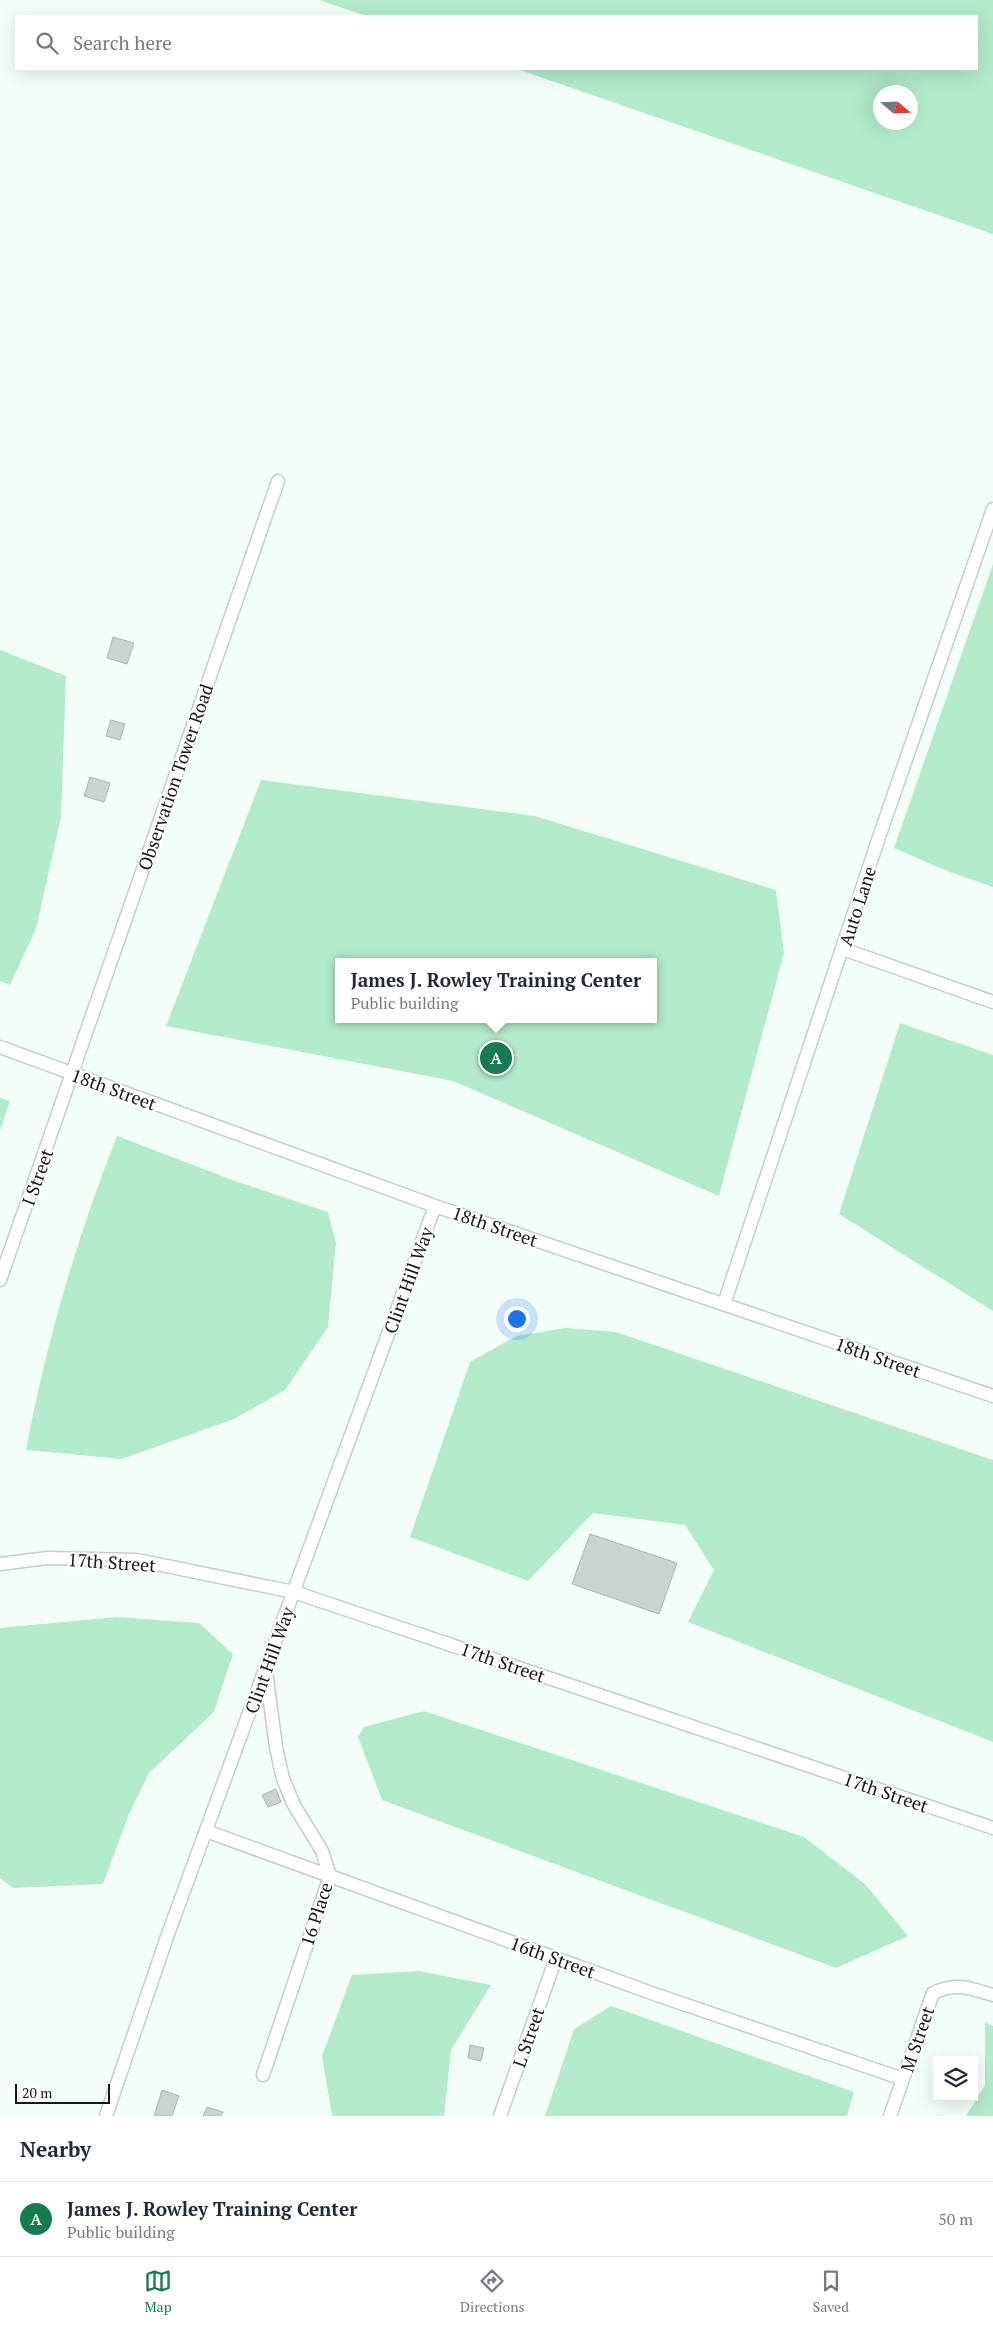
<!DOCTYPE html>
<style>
body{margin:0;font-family:"PT Serif",serif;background:#f2f2f3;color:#1f2937}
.controls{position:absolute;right:15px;bottom:15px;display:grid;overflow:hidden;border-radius:0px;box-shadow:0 5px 20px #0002}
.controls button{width:45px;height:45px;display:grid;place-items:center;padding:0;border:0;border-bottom:1px solid #e0e1e3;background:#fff;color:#1f2937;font:25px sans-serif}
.compass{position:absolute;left:873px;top:85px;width:45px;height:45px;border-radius:50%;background:#fff;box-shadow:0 5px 20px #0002;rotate:109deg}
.scale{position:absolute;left:15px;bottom:12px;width:95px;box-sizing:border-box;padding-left:5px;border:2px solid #141715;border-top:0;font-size:14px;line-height:18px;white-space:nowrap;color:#141715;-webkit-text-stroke:4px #fff;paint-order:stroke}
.you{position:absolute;left:516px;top:1318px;width:18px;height:18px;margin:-12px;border:4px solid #fff;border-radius:50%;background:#1a73e8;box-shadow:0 0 0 8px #1a73e833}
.badge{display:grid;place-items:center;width:32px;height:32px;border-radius:50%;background:#187a51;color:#fff;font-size:16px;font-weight:700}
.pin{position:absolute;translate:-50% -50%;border:2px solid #fff;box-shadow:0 1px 5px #0006}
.popup{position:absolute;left:335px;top:958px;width:322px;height:65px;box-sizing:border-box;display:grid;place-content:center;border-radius:0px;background:#fff;filter:drop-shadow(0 1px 4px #0005);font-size:16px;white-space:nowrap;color:#747a83}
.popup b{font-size:19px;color:#1f2937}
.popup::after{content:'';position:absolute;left:50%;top:100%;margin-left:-10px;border:10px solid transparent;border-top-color:#fff}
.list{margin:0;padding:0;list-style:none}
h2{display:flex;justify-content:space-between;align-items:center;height:65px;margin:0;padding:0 20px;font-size:21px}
h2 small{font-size:16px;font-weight:400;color:#747a83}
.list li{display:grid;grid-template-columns:32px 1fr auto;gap:15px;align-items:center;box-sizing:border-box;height:75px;padding:0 20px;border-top:1px solid #e0e1e3}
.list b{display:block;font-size:19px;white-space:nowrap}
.list p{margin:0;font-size:16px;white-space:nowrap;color:#747a83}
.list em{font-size:16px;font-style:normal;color:#747a83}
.icon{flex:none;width:28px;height:28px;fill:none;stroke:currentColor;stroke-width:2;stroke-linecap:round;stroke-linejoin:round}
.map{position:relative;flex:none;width:993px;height:2116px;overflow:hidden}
.search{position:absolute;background:#fff;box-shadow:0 5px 20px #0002;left:15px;right:15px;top:15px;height:55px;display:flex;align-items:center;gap:12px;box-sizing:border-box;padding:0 18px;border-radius:0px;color:#747a83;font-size:19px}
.sheet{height:140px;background:#fff}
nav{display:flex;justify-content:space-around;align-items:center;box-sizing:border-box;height:70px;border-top:1px solid #e0e1e3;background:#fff;font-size:14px;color:#747a83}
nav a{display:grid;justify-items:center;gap:2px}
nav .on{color:#187a51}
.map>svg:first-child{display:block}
.green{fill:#b2eacb;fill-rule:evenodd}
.building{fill:#cad4ce;stroke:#abb5af}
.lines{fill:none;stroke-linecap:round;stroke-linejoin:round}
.service-casing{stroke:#c4cec8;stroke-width:15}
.service{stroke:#fff;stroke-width:12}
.labels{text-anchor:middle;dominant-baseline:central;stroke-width:4;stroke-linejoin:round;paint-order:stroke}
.street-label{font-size:18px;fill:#141715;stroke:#fff}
</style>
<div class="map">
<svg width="993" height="2116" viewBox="0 0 993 2116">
<rect width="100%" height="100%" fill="#f4fef8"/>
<path class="green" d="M319,0h674v234l-476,-165h460v-53h-611zM880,92h30v30h-30z
M993,564v323l-46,-16 -53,-23z
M0,650l66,26 -5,141 -25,112 -26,56 -10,-4z
M261,780l274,36 241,74 8,63 -65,243 -266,-115 -287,-55zM338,962h316v57h-316z
M900,1023l93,32v256l-154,-97z
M0,1098l10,3 -10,30z
M117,1136l118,45 93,31 8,31 -8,84 -43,63 -51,29 -112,40 -96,-9c20,-107 51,-213 91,-314z
M565,1328l51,4 377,128v282l-305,-120 26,-52 -29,-45 -92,-12 -65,68 -118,-44 60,-175 47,-26z
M117,1617l82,6 34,31 -19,58 -65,61 -20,41 -26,70 -90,4 -13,-10v-250z
M424,1711l380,126 62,48 42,51 -72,32 -454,-168 -24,-63 6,-10z
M419,1971l72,14 -40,65 -7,66h-112l-10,-60 30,-81z
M611,2006l243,86 -7,24h-302l29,-87z
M985,2022l8,4v90h-27l19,-31z"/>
<path class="building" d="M113,637l21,6 -7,21 -20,-6z
M111,720l14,4 -5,16 -14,-4z
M90,777l20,6 -6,19 -20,-6z
M590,1534l87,29 -18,51 -87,-30z
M276,1789l5,13 -13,5 -6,-12z
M470,2045l14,3 -3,13 -13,-3z
M162,2090l17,6 -7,20h-18z
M207,2107l16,5 -2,4h-18z"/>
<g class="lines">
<g class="service-casing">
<path id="service" d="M843,949l150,53
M0,1047l435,159 558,190
M0,1280l278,-799
M724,1304l154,-464 115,-331
M0,1564l47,-6 90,2 157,32 699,236
M206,1831l451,164 246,84
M263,2075l67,-199 -8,-25 -28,-46 -11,-26 -7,-32 -10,-76
M106,2116l62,-182 267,-728
M500,2116l56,-158
M890,2116l43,-123c23,-11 36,-5 60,2"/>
</g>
<use href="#service" class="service"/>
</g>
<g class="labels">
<g class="street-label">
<text transform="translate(175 777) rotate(-71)">Observation Tower Road</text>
<text transform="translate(857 906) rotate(-72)">Auto Lane</text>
<text transform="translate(114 1089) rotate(20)">18th Street</text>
<text transform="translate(37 1177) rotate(-70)">I Street</text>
<text transform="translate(495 1226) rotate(19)">18th Street</text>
<text transform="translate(408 1280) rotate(-70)">Clint Hill Way</text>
<text transform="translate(878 1357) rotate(19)">18th Street</text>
<text transform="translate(112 1562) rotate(4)">17th Street</text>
<text transform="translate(269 1660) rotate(-70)">Clint Hill Way</text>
<text transform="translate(503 1662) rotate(19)">17th Street</text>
<text transform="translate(886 1792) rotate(19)">17th Street</text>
<text transform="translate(316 1914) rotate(-72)">16 Place</text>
<text transform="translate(553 1957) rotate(20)">16th Street</text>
<text transform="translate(528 2037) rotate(-71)">L Street</text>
<text transform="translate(917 2039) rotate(-71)">M Street</text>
</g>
</g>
</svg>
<div class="controls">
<button><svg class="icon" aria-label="layers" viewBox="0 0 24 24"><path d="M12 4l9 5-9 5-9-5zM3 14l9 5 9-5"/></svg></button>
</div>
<svg class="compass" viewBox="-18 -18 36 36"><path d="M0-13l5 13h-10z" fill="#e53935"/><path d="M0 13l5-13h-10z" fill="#747a83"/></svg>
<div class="scale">20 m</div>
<div class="you"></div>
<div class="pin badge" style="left:496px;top:1058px">A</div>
<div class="popup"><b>James J. Rowley Training Center</b>Public building</div>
<div class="search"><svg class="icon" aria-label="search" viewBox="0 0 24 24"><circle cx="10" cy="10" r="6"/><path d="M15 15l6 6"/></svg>Search here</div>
</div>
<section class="sheet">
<h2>Nearby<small></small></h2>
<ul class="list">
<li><span class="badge">A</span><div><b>James J. Rowley Training Center</b><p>Public building</p></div><em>50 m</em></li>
</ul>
</section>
<nav>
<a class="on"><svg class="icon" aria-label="map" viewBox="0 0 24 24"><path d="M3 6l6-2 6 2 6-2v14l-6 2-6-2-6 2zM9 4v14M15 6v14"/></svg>Map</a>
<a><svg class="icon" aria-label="directions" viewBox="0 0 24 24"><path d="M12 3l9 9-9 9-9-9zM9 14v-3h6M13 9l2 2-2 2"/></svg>Directions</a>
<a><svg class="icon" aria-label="saved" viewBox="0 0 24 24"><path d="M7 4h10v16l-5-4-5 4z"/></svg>Saved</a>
</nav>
